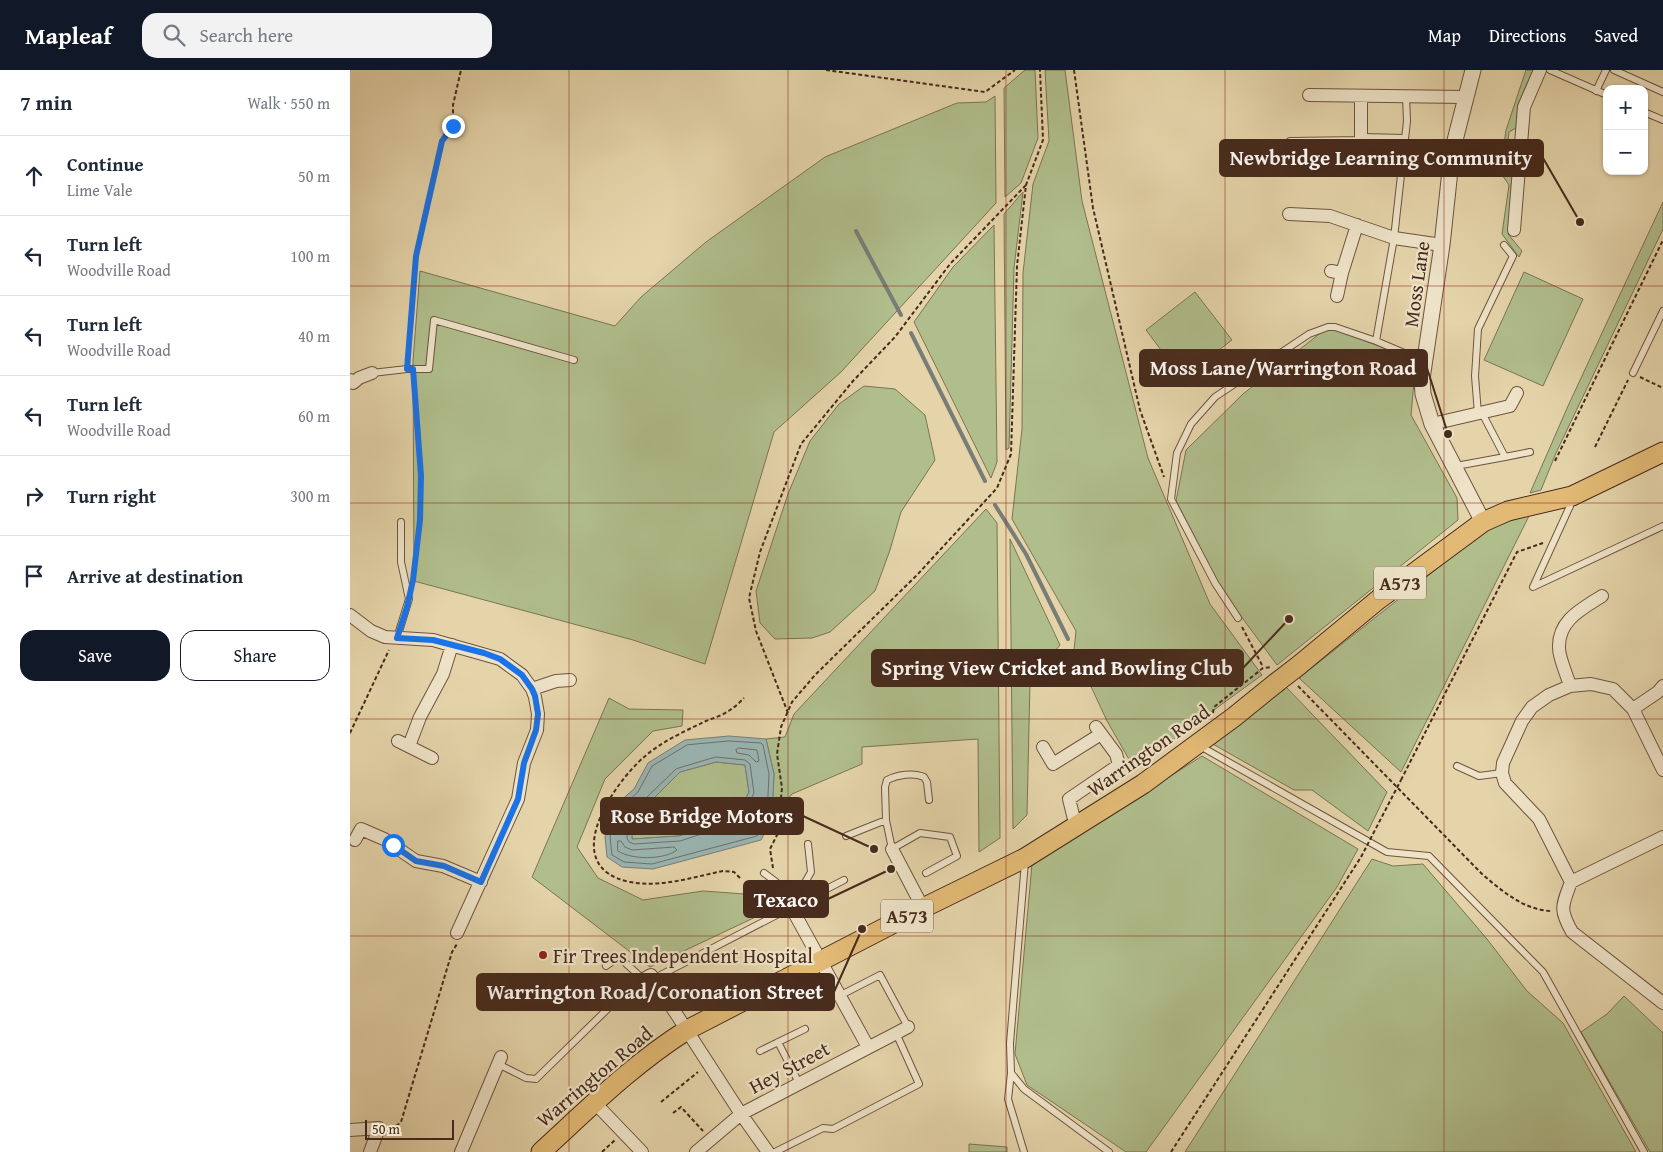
<!DOCTYPE html>
<meta charset="utf-8">
<style>
body{margin:0;font-family:"Gentium Book Plus",serif;background:#f2f2f3;color:#1f2937}
.controls{position:absolute;right:15px;top:15px;display:grid;overflow:hidden;border-radius:10px;box-shadow:0 1px 4px #0004}
.controls button{width:45px;height:45px;display:grid;place-items:center;padding:0;border:0;border-bottom:1px solid #e0e1e3;background:#fff;color:#1f2937;font:25px sans-serif}
.scale{position:absolute;left:15px;bottom:12px;width:89px;box-sizing:border-box;padding-left:5px;border:2px solid #462a1c;border-top:0;font-size:14px;line-height:18px;white-space:nowrap;color:#462a1c;-webkit-text-stroke:4px #eee3c8;paint-order:stroke}
.stop{position:absolute;width:15px;height:15px;margin:-11px;border:4px solid #1a73e8;border-radius:50%;background:#fff}
.stop.end{background:#1a73e8;border-color:#fff;box-shadow:0 1px 5px #0008}
.list{margin:0;padding:0;list-style:none}
h2{display:flex;justify-content:space-between;align-items:center;height:65px;margin:0;padding:0 20px;font-size:21px}
h2 small{font-size:16px;font-weight:400;color:#747a83}
.list li{display:grid;grid-template-columns:32px 1fr auto;gap:15px;align-items:center;box-sizing:border-box;height:80px;padding:0 20px;border-top:1px solid #e0e1e3}
.list b{display:block;font-size:19px;white-space:nowrap}
.list p{margin:0;font-size:16px;white-space:nowrap;color:#747a83}
.list em{font-size:16px;font-style:normal;color:#747a83}
.actions{display:flex;gap:10px;padding:15px 20px}
.actions a{flex:1;padding:11px 0;border:1px solid #111827;border-radius:15px;text-align:center;font-size:18px;color:#111827}
.actions .main{background:#111827;color:#fff}
.icon{flex:none;width:28px;height:28px;fill:none;stroke:currentColor;stroke-width:2;stroke-linecap:round;stroke-linejoin:round}
.map{position:relative;flex:none;width:1313px;height:1082px;overflow:hidden}
header{display:flex;align-items:center;gap:30px;box-sizing:border-box;height:70px;padding:0 25px;background:#111827;color:#fff}
header strong{font-size:24px}
nav{display:flex;gap:28px;margin-inline-start:auto;font-size:18px}
.search{width:350px;height:45px;background:#f2f2f3;display:flex;align-items:center;gap:12px;box-sizing:border-box;padding:0 18px;border-radius:15px;color:#747a83;font-size:19px}
main{display:flex}
aside{flex:1;background:#fff}
.map>svg:first-child{display:block}
.green{fill:#b0be8c;stroke:#7b7454}
.water{fill:#9ab6b4;stroke:#787e77;fill-rule:evenodd}
.lines{fill:none;stroke-linecap:round;stroke-linejoin:round}
.shore{stroke:#707068;stroke-width:1}
.stream{stroke:#787e77;stroke-width:4}
.service-casing{stroke:#6e5440;stroke-width:8}
.minor-casing{stroke:#6e5440;stroke-width:14}
.tertiary-casing{stroke:#6e5440;stroke-width:17}
.primary-casing{stroke:#462a1c;stroke-width:21}
.path{stroke:#462a1c;stroke-width:2;stroke-dasharray:4 2.5;stroke-linecap:butt}
.service{stroke:#eee3c8;stroke-width:6}
.minor{stroke:#eee3c8;stroke-width:12}
.tertiary{stroke:#eee3c8;stroke-width:15}
.primary{stroke:#e2ba75;stroke-width:19}
.primary-bridge-casing{stroke:#462a1c;stroke-width:21;stroke-linecap:butt}
.path-bridge{stroke:#462a1c;stroke-width:2;stroke-dasharray:4 2.5;stroke-linecap:butt}
.primary-bridge{stroke:#e2ba75;stroke-width:19}
.route{stroke:#1a73e8;stroke-width:6}
.grid{fill:none;stroke:#8f2418;stroke-width:1;stroke-opacity:0.55}
.poi-dot{fill:#8f2418;stroke:#eee3c8;stroke-width:2}
.labels{text-anchor:middle;dominant-baseline:central;stroke-width:4.5;stroke-linejoin:round;paint-order:stroke}
.shield{fill:#eee3c8;stroke:#786250;stroke-width:1}
.shield-label{font-size:19px;font-weight:bold;fill:#462a1c}
.street-label{font-size:20px;fill:#462a1c;stroke:#eee3c8}
.poi-label{font-size:20px;fill:#462a1c;stroke:#eee3c8;text-anchor:start}
.leader{fill:none;stroke:#462a1c;stroke-width:2}
.callout-dot{fill:#462a1c;stroke:#eee3c8;stroke-width:2}
.callout{fill:#462a1c;stroke:#462a1c;stroke-width:2}
.callout-label{font-size:21px;text-anchor:middle;font-weight:bold;fill:#fff}
</style>
<header>
<strong>Mapleaf</strong>
<div class="search"><svg class="icon" aria-label="search" viewBox="0 0 24 24"><circle cx="10" cy="10" r="6"/><path d="M15 15l6 6"/></svg>Search here</div>
<nav><a>Map</a><a>Directions</a><a>Saved</a></nav>
</header>
<main>
<aside>
<h2>7 min<small>Walk · 550 m</small></h2>
<ul class="list">
<li><svg class="icon" aria-label="ahead" viewBox="0 0 24 24"><path d="M12 20V5M6 11l6-6 6 6"/></svg><div><b>Continue</b><p>Lime Vale</p></div><em>50 m</em></li>
<li><svg class="icon" aria-label="left" viewBox="0 0 24 24"><path d="M17 20v-9H6M10 6l-5 5 5 5"/></svg><div><b>Turn left</b><p>Woodville Road</p></div><em>100 m</em></li>
<li><svg class="icon" aria-label="left" viewBox="0 0 24 24"><path d="M17 20v-9H6M10 6l-5 5 5 5"/></svg><div><b>Turn left</b><p>Woodville Road</p></div><em>40 m</em></li>
<li><svg class="icon" aria-label="left" viewBox="0 0 24 24"><path d="M17 20v-9H6M10 6l-5 5 5 5"/></svg><div><b>Turn left</b><p>Woodville Road</p></div><em>60 m</em></li>
<li><svg class="icon" aria-label="right" viewBox="0 0 24 24"><path d="M7 20v-9h11M14 6l5 5-5 5"/></svg><div><b>Turn right</b></div><em>300 m</em></li>
<li><svg class="icon" aria-label="arrive" viewBox="0 0 24 24"><path d="M6 21V4h12l-3 4 3 4H6"/></svg><div><b>Arrive at destination</b></div></li>
</ul>
<div class="actions"><a class="main">Save</a><a>Share</a></div>
</aside>
<div class="map">
<svg width="1313" height="1082" viewBox="0 0 1313 1082">
<rect width="100%" height="100%" fill="#e5d4aa"/>
<filter id="stains"><feTurbulence type="fractalNoise" baseFrequency=".004" numOctaves="4"/><feColorMatrix values="0 0 0 0 .2 0 0 0 0 .09 0 0 0 0 .02 0 0 0 .5 -.17"/></filter>
<radialGradient id="worn" r=".72"><stop offset=".6" stop-color="#630" stop-opacity="0"/><stop offset="1" stop-color="#630" stop-opacity=".3"/></radialGradient>
<path class="green" d="M675,0h10l3,68 -17,45 -16,14 -1,-109z
M695,0h20l17,131 66,257 62,146 52,71 -128,93 -27,-47 -33,-71 2,-19 -64,-112 10,-90 1,-156 10,-89 16,-43z
M1176,0h8l-16,34 -2,24 -7,4 -4,34 10,13 -7,55 14,17 -3,6 -17,-23 7,-49 -9,-13 6,-42z
M645,26l1,107 -155,169 -67,60 -69,232 -72,-24 -219,-59 -1,-220 7,-90 195,55 26,-29 65,-55 119,-85 132,-54 29,-1z
M673,122l-9,76 -5,180 -3,2 -2,-236z
M1313,132v27l-107,224 -15,37 -11,3 38,-87z
M644,155l3,237 -6,16 -77,-156 39,-55z
M1174,202l59,27 -40,87 -59,-26z
M845,222l37,48 -50,38 -36,-48z
M978,257l88,33 -5,55 46,83 1,22 -181,145 -56,-76 -45,-88 10,-51 57,-56z
M514,316l31,3 30,26 10,45 -34,52 -11,38 -15,41 -45,41 -18,6 -37,1 -15,-16 -4,-32 32,-97 22,-53 29,-37z
M636,439l11,14 3,315 -21,14 -1,-113 -116,8v17l-70,30 -20,24 2,-44 -8,-35 19,-2 9,-23z
M1180,444l-129,258 -102,-94 188,-149z
M660,469l50,106 -30,37 -3,133 -14,14z
M936,617l101,105 -19,39 -56,-41h-18l-83,-47z
M259,628l20,11 54,1 -1,16 -29,5 -48,48 -28,68 21,31 45,22 60,-9 56,4 22,10 -131,62 -118,-90z
M852,686l156,93 -21,38 -191,265h-20l-99,-67 -12,-31 17,-190z
M366,692l29,3 4,27 -13,26 -57,18 -47,3v-16l19,-22 29,-29z
M1022,789l21,7 30,-2 64,75 40,52 36,32 73,129h-451z
M1274,926l39,37v119h-13l-69,-120 26,-18z
M619,1074l38,3v5h-38z"/>
<path class="water" d="M379,666l37,3 8,35 -2,44 -11,22 -108,29 -31,-2 -15,-10 -2,-20 8,-30 21,-18 14,-26 37,-23zM366,692l29,3 4,27 -13,26 -57,18 -47,3v-16l19,-22 29,-29z"/>
<g class="lines">
<path class="shore" d="M379,671l32,2 2,2 6,29 -2,42 -10,20 -105,28 -28,-2 -12,-7 -2,-18 8,-27 20,-18 14,-26 35,-21z
M389,678l18,2 2,11 -3,1 -7,-7 -12,-2 -1,-3z
M366,687l29,3 5,4 4,29 -15,29 -59,19 -46,3 -5,-2 -2,-4 1,-18 19,-23 29,-28z
M410,730c4,11 -2,20 -7,30l-14,4 -1,-4 7,-5 12,-24z
M268,771h3l4,6 7,3 42,-3 3,3c-13,10 -46,10 -59,1z"/>
<path class="stream" d="M506,161l45,84
M561,263l74,148
M645,435l31,49 42,85"/>
<g class="service-casing">
<path id="service" d="M1200,0l57,25
M1264,0l49,22
M1246,21l10,-21
M1056,26l1,25 -13,117 -18,103 47,20
M1294,42l19,8
M1011,67l44,1
M940,71l71,-1
M22,303l35,-4h22l5,-49 140,40
M1283,303l30,-62
M1128,344l-3,-38 3,-47 35,-73 -9,-11
M1155,387l25,-5
M1106,396l49,-9 -23,-44
M1221,428l-1,8 -37,81 130,-61
M888,548l-23,-35 -44,-84 6,-46 14,-29 24,-27 94,-63 19,-7h7l41,14
M47,568l12,-39 -8,-37v-40
M850,676l187,106 42,4 114,116 101,180
M1107,696l22,10 23,-3
M536,750l-1,-33 2,-7c10,-5 26,-8 37,-3l3,5 2,18
M496,766l40,-16 6,29 28,-16 30,4 7,19 -31,17
M675,792l-15,181 1,30 13,16 85,63
M414,803l12,9 15,25 20,-35 -3,-28
M256,896l7,-5 8,-2 22,20
M303,909l191,-99
M491,925l39,-20 28,52
M428,972l21,41
M410,981l45,-22
M148,994l28,14 10,1 95,-93
M661,1003l-3,26 16,53
M425,1082l48,-24 10,1 86,-45 -23,-51"/>
</g>
<g class="minor-casing">
<path id="minor" d="M959,25l156,2
M1011,99v-73
M939,144l41,2 64,22 48,7
M1164,160l10,-123 16,-37
M981,201l11,2 -5,23
M992,203l15,-48
M0,310l3,3 6,-5 13,-5
M1082,354l78,-18 7,-13
M0,545l21,16 14,6 48,3 67,19 22,16 10,14 3,8 3,17 -1,16 -13,33 -6,36 -61,134
M1220,616c-3,-11 -11,-28 -11,-38 -1,-28 23,-39 43,-52
M182,619l24,-8 14,-1
M1283,639l25,-17 5,-6
M48,671l34,17
M59,676l11,-29 23,-43 9,-29
M693,677l10,17 48,-30
M1313,700l-30,-61 -20,-20 -22,-5 -21,2 -21,9 -17,12 -10,14 -19,42 -1,10 3,10 34,36 32,63c-9,24 -12,27 1,50l91,71
M726,757l-7,-28 50,-34 -3,-11 -20,-27
M5,770l6,-11 23,10 32,22 27,5 38,16
M542,779l31,59
M1221,812l92,-45
M441,837l77,140
M281,916l20,-11 90,139 27,38
M245,1033l47,49
M0,1060l29,-2 -9,24
M111,1082l40,-95
M346,1082l45,-38 167,-87"/>
</g>
<g class="tertiary-casing">
<path id="tertiary" d="M1123,0l-21,82 -10,93 -20,134 1,15 9,30 51,98"/>
</g>
<g class="primary-casing">
<path id="primary" d="M948,596l81,-67 104,-77 25,-11 64,-15 91,-44
M191,1082c47,-43 92,-88 146,-122l236,-122 102,-50 118,-74 91,-67 42,-34"/>
</g>
<path class="path" d="M476,0l159,22 30,-22
M724,0l19,138 47,202 24,67
M58,290l8,-104 26,-115 11,-16v-20l8,-35
M63,307l8,99 -1,44 -6,54
M1290,307l23,11
M1245,377l33,-67
M1205,391l108,-221
M892,557l21,40
M948,616l184,188c20,17 42,36 69,37
M438,643l-32,-82 -7,-33 11,-46 41,-108 52,-63 42,-44 55,-73 76,-79
M863,643l1,-6 49,-39 9,-1
M0,663l39,-83
M1051,710l116,-228 26,-9
M423,798l-3,-19 7,-14 5,-47 -5,-34 4,-27 11,-25 23,-27 102,-100 80,-87 14,-34 6,-188 9,-81 17,-45 -3,-70
M390,808l-6,-6 -11,-1c-30,6 -62,17 -93,11 -73,-15 -18,-97 14,-125 17,-15 41,-26 62,-36 8,-3 17,-6 24,-11 5,-3 10,-8 14,-12
M311,1032l37,-30
M323,1043l8,-6 22,24
M41,1060l10,-8 51,-170 5,-8
M252,1082l13,-12
M821,1082l190,-295"/>
<use href="#service" class="service"/>
<use href="#minor" class="minor"/>
<use href="#tertiary" class="tertiary"/>
<use href="#primary" class="primary"/>
<g class="primary-bridge-casing">
<path id="primary-bridge" d="M926,613l22,-17"/>
</g>
<path class="path-bridge" d="M1011,787l40,-77"/>
<use href="#primary-bridge" class="primary-bridge"/>
</g>
<g class="lines">
<path class="route" d="M43,775l23,16 28,5 37,16 37,-83 6,-36 12,-33 2,-16 -3,-18 -3,-7 -10,-14 -22,-16 -16,-6 -51,-13 -36,-2 10,-31 6,-27 7,-60 1,-44 -8,-107h-6l9,-113 26,-115 11,-15"/>
</g>
<path class="grid" d="M219,0v1082M438,0v1082M656,0v1082M875,0v1082M1094,0v1082M0,216h1313M0,433h1313M0,649h1313M0,866h1313"/>
<circle class="poi-dot" cx="193" cy="885" r="5"/>
<g class="labels">
<g class="shield">
<rect x="1024" y="496.5" width="52" height="33" rx="4"/>
<rect x="531" y="829.5" width="52" height="33" rx="4"/>
</g>
<g class="shield-label">
<text x="1050" y="513">A573</text>
<text x="557" y="846">A573</text>
</g>
<g class="street-label">
<text transform="translate(1066 214) rotate(-82)">Moss Lane</text>
<text transform="translate(798 680) rotate(-35)">Warrington Road</text>
<text transform="translate(439 997) rotate(-28)">Hey Street</text>
<text transform="translate(244 1006) rotate(-40)">Warrington Road</text>
</g>
<g class="poi-label">
<text x="203" y="885">Fir Trees Independent Hospital</text>
</g>
</g>
<path class="leader" d="M1230 152L1193 88M1098 364L1077 298M939 549L893 598M524 779L453 746M541 799L478 829M512 859L484 922"/>
<g class="callout-dot">
<circle cx="1230" cy="152" r="5"/>
<circle cx="1098" cy="364" r="5"/>
<circle cx="939" cy="549" r="5"/>
<circle cx="524" cy="779" r="5"/>
<circle cx="541" cy="799" r="5"/>
<circle cx="512" cy="859" r="5"/>
</g>
<g class="callout">
<rect x="870" y="70" width="323" height="36" rx="5"/>
<rect x="790" y="280" width="287" height="36" rx="5"/>
<rect x="522" y="580" width="371" height="36" rx="5"/>
<rect x="251" y="728" width="202" height="36" rx="5"/>
<rect x="394" y="811" width="84" height="36" rx="5"/>
<rect x="127" y="904" width="357" height="36" rx="5"/>
</g>
<g class="callout-label">
<text x="1031" y="95">Newbridge Learning Community</text>
<text x="933" y="305">Moss Lane/Warrington Road</text>
<text x="707" y="605">Spring View Cricket and Bowling Club</text>
<text x="352" y="753">Rose Bridge Motors</text>
<text x="436" y="837">Texaco</text>
<text x="305" y="929">Warrington Road/Coronation Street</text>
</g>
<rect width="100%" height="100%" filter="url(#stains)"/>
<rect width="100%" height="100%" fill="url(#worn)"/>
</svg>
<div class="controls">
<button>+</button>
<button>−</button>
</div>
<div class="scale">50 m</div>
<div class="stop" style="left:43px;top:775px"></div>
<div class="stop end" style="left:103px;top:56px"></div>
</div>
</main>
